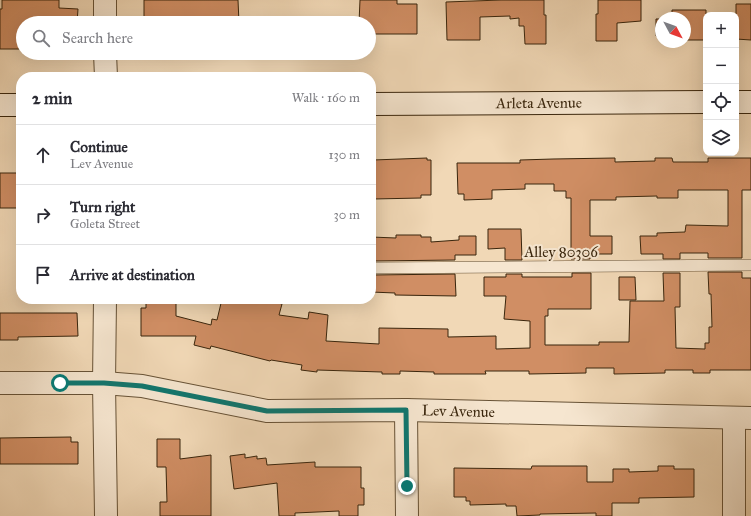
<!DOCTYPE html>
<meta charset="utf-8">
<style>
body{margin:0;font-family:"IM FELL Great Primer",serif;background:#f7f7f7;color:#2b2b33}
.controls{position:absolute;right:12px;top:12px;display:grid;overflow:hidden;border-radius:8px;box-shadow:0 4px 16px #0002}
.controls button{width:36px;height:36px;display:grid;place-items:center;padding:0;border:0;border-bottom:1px solid #e1e1e2;background:#fff;color:#2b2b33;font:20px sans-serif}
.compass{position:absolute;left:655px;top:12px;width:36px;height:36px;border-radius:50%;background:#fff;box-shadow:0 4px 16px #0002;rotate:131deg}
.stop{position:absolute;width:12px;height:12px;margin:-9px;border:3px solid #0f766e;border-radius:50%;background:#fff}
.stop.end{background:#0f766e;border-color:#fff;box-shadow:0 1px 4px #0008}
.list{margin:0;padding:0;list-style:none}
h2{display:flex;justify-content:space-between;align-items:center;height:52px;margin:0;padding:0 16px;font-size:17px}
h2 small{font-size:13px;font-weight:400;color:#7c7c81}
.list li{display:grid;grid-template-columns:26px 1fr auto;gap:12px;align-items:center;box-sizing:border-box;height:60px;padding:0 16px;border-top:1px solid #e1e1e2}
.list b{display:block;font-size:15px;white-space:nowrap}
.list p{margin:0;font-size:13px;white-space:nowrap;color:#7c7c81}
.list em{font-size:13px;font-style:normal;color:#7c7c81}
.icon{flex:none;width:22px;height:22px;fill:none;stroke:currentColor;stroke-width:2;stroke-linecap:round;stroke-linejoin:round}
.map{position:relative;flex:none;width:751px;height:516px;overflow:hidden}
.search{position:absolute;background:#fff;box-shadow:0 4px 16px #0002;left:16px;top:16px;width:360px;height:44px;display:flex;align-items:center;gap:10px;box-sizing:border-box;padding:0 14px;border-radius:22px;color:#7c7c81;font-size:15px}
.panel{position:absolute;background:#fff;box-shadow:0 4px 16px #0002;left:16px;top:72px;width:360px;height:232px;border-radius:16px}
.map>svg:first-child{display:block}
.building{fill:#d08e64;stroke:#39250c}
.lines{fill:none;stroke-linecap:round;stroke-linejoin:round}
.lane-casing{stroke:#675236;stroke-width:12}
.street-casing{stroke:#675236;stroke-width:24}
.secondary-casing{stroke:#39250c;stroke-width:24}
.lane{stroke:#f6e6d0;stroke-width:11}
.street{stroke:#f6e6d0;stroke-width:22}
.secondary{stroke:#f6e6d0;stroke-width:22}
.route{stroke:#0f766e;stroke-width:5}
.labels{text-anchor:middle;dominant-baseline:central;stroke-width:4;stroke-linejoin:round;paint-order:stroke}
.street-label{font-size:15px;fill:#39250c;stroke:#f6e6d0}
</style>
<div class="map">
<svg width="751" height="516" viewBox="0 0 751 516">
<rect width="100%" height="100%" fill="#f1d8b6"/>
<filter id="stains"><feTurbulence type="fractalNoise" baseFrequency=".005" numOctaves="4"/><feColorMatrix values="0 0 0 0 .2 0 0 0 0 .09 0 0 0 0 .02 0 0 0 .5 -.17"/></filter>
<radialGradient id="worn" r=".72"><stop offset=".6" stop-color="#630" stop-opacity="0"/><stop offset="1" stop-color="#630" stop-opacity=".3"/></radialGradient>
<path class="building" d="M2,0h57v8l19,1 -1,14h-54v26h-23v-40h2z
M144,0h94l1,23h-83v-3h-12z
M360,0h37v4h20v30h-48v-11h-10z
M501,0h43v15h2v29h-21l-1,-18h-5v-8l-9,1v-3l-30,1v23h-33l-1,-38z
M598,0h43v21l-24,2v18h-21v-27h2z
M736,4h15v36l-15,-1z
M672,10h34v30h-21v-22h-13z
M656,19h5v17h-5z
M427,158v2h4v35h-10v3l-48,1v-39z
M615,158v4l40,-1v-3h17l1,4h35v-4h43v32h-9v68h-34v-5h-28v6h-17v-5h-22l-1,-18h17v-3l28,-1 1,-7 42,1v-36h-50v8h-21v-2l-41,1v3h-26v36h22v18h-22v5h-19v-61h-5v-7h-12v-7h-29v5l-33,1v9l-28,1v-6h-6l-1,-31h63v-3l33,-1z
M0,173h21v35h-21z
M488,229h33l1,31h-17v-12l-17,1z
M396,235h25v2h10v5l28,-2v-4h17v19h-21v5l-84,1v-24l25,1z
M708,272h34v6h9v92h-41v3h-17v-3h-28v3l-51,1v-6h-28v5l-57,1v-3h-44l1,3h-52v-2l-34,-1v3h-18v-2l-65,-2v2l-16,-2 1,-5 -31,-5 -1,1 -59,-15 -1,3 -16,-4 2,-9h-55v-28h5v-9h30v17l35,9 1,-6 5,1 5,-21h40l20,5 -3,11 29,4 1,-7 19,3 -2,26 53,3v-16l69,1v8l48,-1v13l34,-1v-27l-26,-2 2,-23h-22v-19h22v-3h16v3h50v-4h19v36h-43v7h-3v29h54v-3h30l1,-41h34l-1,-28h17v34h-5l1,41 29,1v-6h4v-16h3l-1,-33h-2z
M455,274l1,22 -61,-1v-2l-24,-1v-17z
M619,277h16l1,23h-17z
M0,313h77l1,23 -60,1v3h-18z
M71,437v5h7v22h-78v-26z
M157,439h23v20l31,-4v61h-51v-14h7l-1,-35h-9z
M245,454v4l12,-2v3l9,-1 1,7 48,-3v5h46v21h3v17h-6v11h-19v-5l-44,2v3h-16l-2,-33 -43,6 -4,-33z
M532,466h55v16h26v-13h16v3l29,-1v-5h16v3h20v28l-55,1v5h-27v13h-16v-3l-56,1v1l-23,1 -1,-10h-10v-2l-36,1v-4h-4v-4h-12v-29l77,1z"/>
<g class="lines">
<g class="lane-casing">
<path id="lane" d="M371,268l380,-3"/>
</g>
<g class="street-casing">
<g id="street">
<path d="M105,0v23"/>
<path d="M105,53l1,24"/>
<path d="M105,299l-1,84 2,133"/>
<path id="s1" d="M0,383h104l38,3 125,25 139,-1 345,8"/>
<path d="M406,410l1,106"/>
<path d="M734,418v98"/>
</g>
</g>
<g class="secondary-casing">
<g id="secondary">
<path d="M736,102h15"/>
<path id="s2" d="M371,104l335,-2"/>
<path d="M0,105h21"/>
</g>
</g>
<use href="#lane" class="lane"/>
<use href="#street" class="street"/>
<use href="#secondary" class="secondary"/>
</g>
<g class="lines">
<path class="route" d="M60,383h44l38,3 125,25 139,-1 1,76"/>
</g>
<g class="labels">
<g class="street-label">
<text stroke="none"><textPath href="#s2" startOffset="168">Arleta Avenue</textPath></text>
<text x="561" y="252">Alley 80306</text>
<text stroke="none"><textPath href="#s1" startOffset="461">Lev Avenue</textPath></text>
</g>
</g>
<rect width="100%" height="100%" filter="url(#stains)"/>
<rect width="100%" height="100%" fill="url(#worn)"/>
</svg>
<div class="controls">
<button>+</button>
<button>−</button>
<button><svg class="icon" aria-label="locate" viewBox="0 0 24 24"><circle cx="12" cy="12" r="6"/><path d="M12 2v4M12 18v4M2 12h4M18 12h4"/></svg></button>
<button><svg class="icon" aria-label="layers" viewBox="0 0 24 24"><path d="M12 4l9 5-9 5-9-5zM3 14l9 5 9-5"/></svg></button>
</div>
<svg class="compass" viewBox="-18 -18 36 36"><path d="M0-13l5 13h-10z" fill="#e53935"/><path d="M0 13l5-13h-10z" fill="#7c7c81"/></svg>
<div class="stop" style="left:60px;top:383px"></div>
<div class="stop end" style="left:407px;top:486px"></div>
<div class="search"><svg class="icon" aria-label="search" viewBox="0 0 24 24"><circle cx="10" cy="10" r="6"/><path d="M15 15l6 6"/></svg>Search here</div>
<section class="panel">
<h2>2 min<small>Walk · 160 m</small></h2>
<ul class="list">
<li><svg class="icon" aria-label="ahead" viewBox="0 0 24 24"><path d="M12 20V5M6 11l6-6 6 6"/></svg><div><b>Continue</b><p>Lev Avenue</p></div><em>130 m</em></li>
<li><svg class="icon" aria-label="right" viewBox="0 0 24 24"><path d="M7 20v-9h11M14 6l5 5-5 5"/></svg><div><b>Turn right</b><p>Goleta Street</p></div><em>30 m</em></li>
<li><svg class="icon" aria-label="arrive" viewBox="0 0 24 24"><path d="M6 21V4h12l-3 4 3 4H6"/></svg><div><b>Arrive at destination</b></div></li>
</ul>
</section>
</div>
